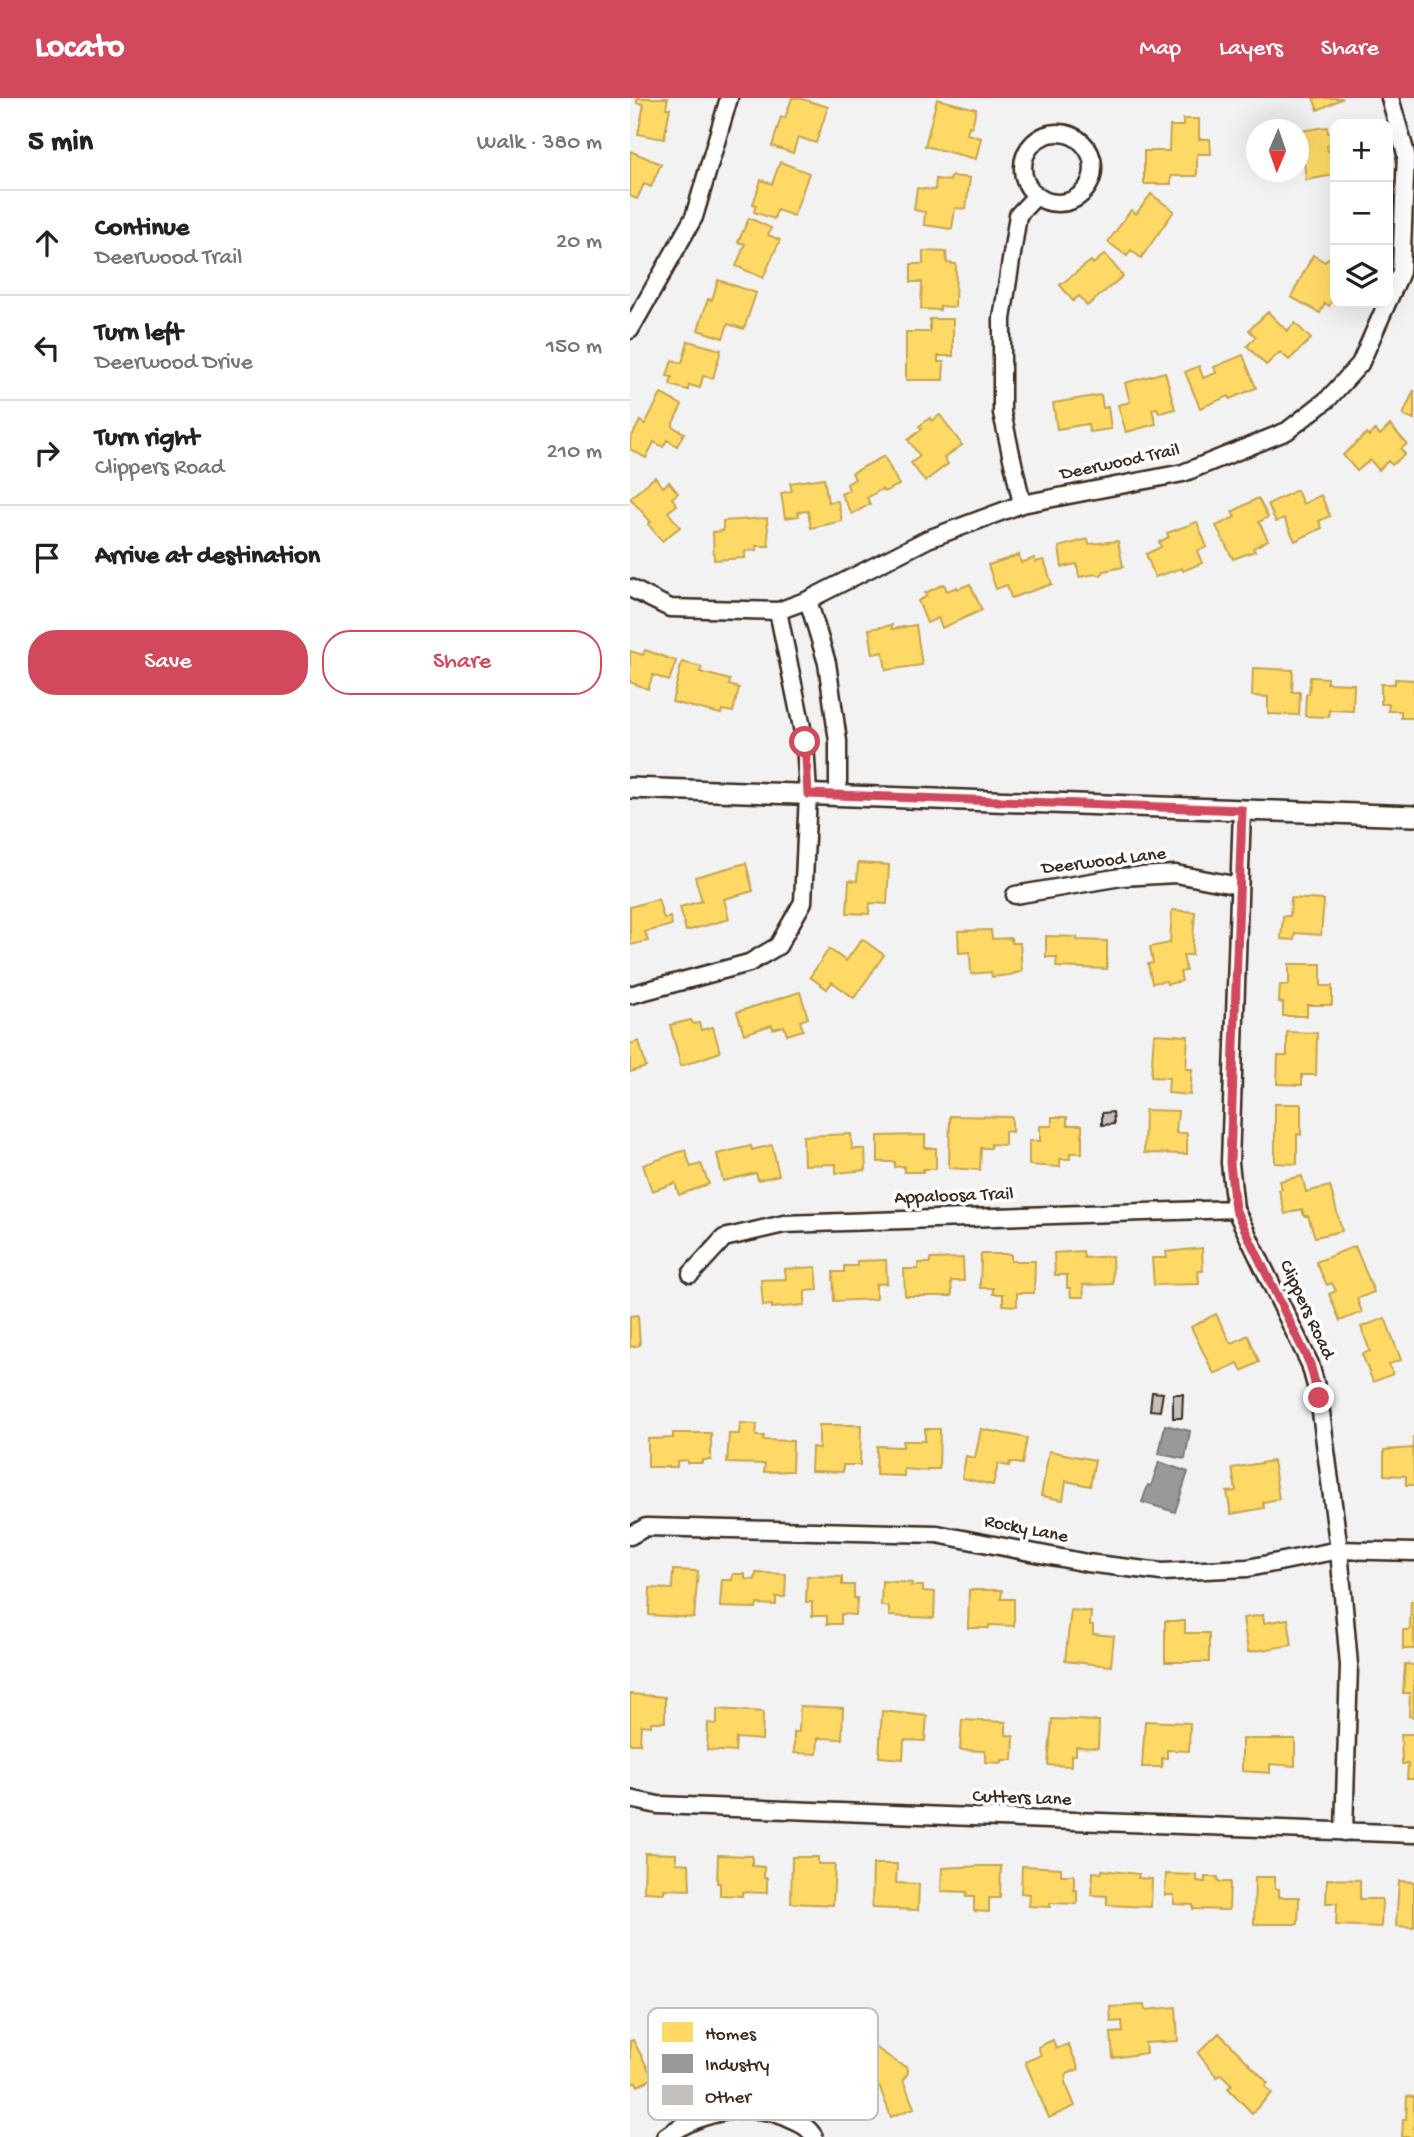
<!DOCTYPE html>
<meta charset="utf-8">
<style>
body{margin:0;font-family:"Gochi Hand",sans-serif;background:#f2f2f2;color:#222}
.controls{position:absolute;right:21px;top:21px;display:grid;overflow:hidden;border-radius:14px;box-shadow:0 7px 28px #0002}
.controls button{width:63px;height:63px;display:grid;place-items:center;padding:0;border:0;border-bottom:2px solid #e0e0e0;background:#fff;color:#222;font:35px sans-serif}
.compass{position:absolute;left:616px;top:21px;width:63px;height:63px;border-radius:50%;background:#fff;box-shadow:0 7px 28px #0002;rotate:182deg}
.stop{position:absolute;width:21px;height:21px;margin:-16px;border:5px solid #d1495b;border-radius:50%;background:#fff}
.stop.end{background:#d1495b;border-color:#fff;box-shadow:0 2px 7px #0008}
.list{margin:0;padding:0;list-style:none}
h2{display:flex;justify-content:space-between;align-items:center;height:91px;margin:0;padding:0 28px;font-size:30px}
h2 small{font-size:23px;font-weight:400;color:#767676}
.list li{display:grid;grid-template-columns:46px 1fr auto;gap:21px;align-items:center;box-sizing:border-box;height:105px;padding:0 28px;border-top:2px solid #e0e0e0}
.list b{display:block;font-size:26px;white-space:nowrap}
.list p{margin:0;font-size:23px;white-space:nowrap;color:#767676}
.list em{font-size:23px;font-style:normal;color:#767676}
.actions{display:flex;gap:14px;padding:21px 28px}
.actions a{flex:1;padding:16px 0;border:2px solid #d1495b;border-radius:28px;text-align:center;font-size:24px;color:#d1495b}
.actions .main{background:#d1495b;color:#fff}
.icon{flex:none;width:38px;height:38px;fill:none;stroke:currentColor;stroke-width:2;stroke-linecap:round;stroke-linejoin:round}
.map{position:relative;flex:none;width:784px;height:2039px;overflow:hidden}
header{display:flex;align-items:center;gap:42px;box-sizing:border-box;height:98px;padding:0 35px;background:#d1495b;color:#fff}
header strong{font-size:33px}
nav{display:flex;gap:38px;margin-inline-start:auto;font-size:24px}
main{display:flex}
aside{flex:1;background:#fff}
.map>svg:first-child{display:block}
.homes{fill:#ffd966;stroke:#c4a450;stroke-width:2}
.industry{fill:#999;stroke:#7d7874;stroke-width:2}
.building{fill:#c6c0bd;stroke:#3b2a1e;stroke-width:2}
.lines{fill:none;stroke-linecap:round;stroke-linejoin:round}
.minor-casing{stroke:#3b2a1e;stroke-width:21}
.tertiary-casing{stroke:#3b2a1e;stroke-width:24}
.minor{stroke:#fff;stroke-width:16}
.tertiary{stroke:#fff;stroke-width:19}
.route{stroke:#d1495b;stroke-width:9}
.labels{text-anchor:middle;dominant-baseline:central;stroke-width:7;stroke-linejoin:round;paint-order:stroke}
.street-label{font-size:19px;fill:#3b2a1e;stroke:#fff}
.key{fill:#fff;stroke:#c4bfbc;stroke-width:2}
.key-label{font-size:19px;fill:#3b2a1e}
</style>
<header>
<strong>Locato</strong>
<nav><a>Map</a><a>Layers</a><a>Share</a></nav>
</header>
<main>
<aside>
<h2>5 min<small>Walk · 380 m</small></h2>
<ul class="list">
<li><svg class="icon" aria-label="ahead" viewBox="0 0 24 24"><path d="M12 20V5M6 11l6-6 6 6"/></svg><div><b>Continue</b><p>Deerwood Trail</p></div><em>20 m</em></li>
<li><svg class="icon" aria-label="left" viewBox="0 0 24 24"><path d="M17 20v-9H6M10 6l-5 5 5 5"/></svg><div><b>Turn left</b><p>Deerwood Drive</p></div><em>150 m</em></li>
<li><svg class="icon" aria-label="right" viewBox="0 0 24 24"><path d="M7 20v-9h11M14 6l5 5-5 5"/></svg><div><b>Turn right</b><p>Clippers Road</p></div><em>210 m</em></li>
<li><svg class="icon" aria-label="arrive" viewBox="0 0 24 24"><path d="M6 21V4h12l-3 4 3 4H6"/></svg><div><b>Arrive at destination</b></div></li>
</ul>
<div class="actions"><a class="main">Save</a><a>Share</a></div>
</aside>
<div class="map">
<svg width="784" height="2039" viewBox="0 0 784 2039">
<rect width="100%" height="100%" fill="#f3f2f2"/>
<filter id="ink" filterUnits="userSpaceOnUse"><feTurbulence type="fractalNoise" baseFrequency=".0143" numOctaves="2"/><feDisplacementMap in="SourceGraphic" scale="14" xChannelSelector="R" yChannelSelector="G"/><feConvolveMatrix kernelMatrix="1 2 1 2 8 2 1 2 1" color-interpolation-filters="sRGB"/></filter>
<g filter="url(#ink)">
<path class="homes" d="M7,0h31l-2,10h4l-6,31 -26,-5 6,-30 -7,-1z
M162,0h7l29,9 -12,36 -18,-6 -5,16 -21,-7 9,-29 4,1z
M683,0h30l-25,12z
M307,1l39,10 -4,18 -3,-1 -2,8 14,4 -5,21 -51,-13z
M553,21h16v20h11l1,15h-14v22h-26v8h-27v-33h25l1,-25h13z
M697,29l1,6 4,2 1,6 -6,5 1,5 6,-1 1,3v22l-29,5 -3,-27 -5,1v-23z
M0,53l31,13 -10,23 -7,-3 -7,15 -7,-3z
M150,64l29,11 -15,43 -17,-6 -3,9 -20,-7 2,-7 -3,-1 8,-24 11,4z
M321,78l19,2 -4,31 -11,-1 -3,21 -28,-4 1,-13 -11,-2 3,-22 18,2 1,-11 14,2z
M521,96l23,17 -33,47 -10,-8 -4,6 -19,-14 23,-32 5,4z
M119,120l22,10 -3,7 12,5 -17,38 -27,-12 9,-22 -7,-2z
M293,153l23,1 1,11 9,1 -1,43 -15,-1v4l-19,-1 1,-27h-11v-18h12z
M475,156l18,22 -36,30 -8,-10 -6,5 -13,-16 31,-24 2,3z
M683,157l12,7 3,-4 7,4v33l-6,11 -4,-3 -5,10 -29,-16z
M88,182l38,13 -12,36 -16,-5 -5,14 -25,-8 10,-31 4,1z
M638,214l19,19 8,-8 16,16 -22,21 -9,-8 -14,13 -19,-19 9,-9 -7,-7z
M300,221h23v37h-15v6h6l-1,18h-37v-48h24z
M58,243l33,9 -8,28 -10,-2 -3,12 -11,-3 -1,5 -18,-5 2,-8 -5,-1 5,-16 10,3z
M613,257l13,33 -26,11 -1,-3 -29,12 -15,-36 14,-6 4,12 13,-5 -2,-6z
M535,274l10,37 -16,4 -2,-5 -5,1 4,15 -30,8 -8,-27 12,-3 -5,-19z
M784,292v29l-11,-4z
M31,296l21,11 -9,18v4l11,6 -7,13 -10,-6 -4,7 -9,-5 -8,16 -16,-9v-9l10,-19 5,3z
M471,297l2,13 5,-1 3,22 -22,3 -1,-8 -31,5 -4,-26z
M310,317l22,30 -18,13 4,6 -23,17 -14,-18 9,-7 -12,-16 14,-11 -3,-3 11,-8 2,3z
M760,327l17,19 -6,5 4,5 -13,11 -4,-4 -9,9 -9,-10 -13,11 -14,-16 23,-21 3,2 6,-6 5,5z
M254,358l15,29 -15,7 -2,-3 -15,9 3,6 -18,10 -11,-20 8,-4 -2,-6 8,-5 -3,-6z
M25,379l8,10 6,-5 9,11 -6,5 5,7 -9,7 12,15 -18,14 -14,-17 3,-2 -21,-24z
M194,380l4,24 10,-1 4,20 -31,7 -3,-17 -10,1 1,4 -14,2 -4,-25 11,-2 -2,-8z
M667,392l6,14 18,-9 9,21 -11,5 3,7 -27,13 -11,-23 -8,4 -8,-18z
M628,400l10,19 -9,5 9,18 -15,8 2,3 -22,8 -17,-33 19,-9 -3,-5z
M137,420l2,28h-13l1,4 -12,1v7l-31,2 -1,-28 10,-1v-10z
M567,424l10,25 -10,4 5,12 -19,8 -1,-3 -27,9 -9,-23 15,-7 -2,-5 10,-5 -2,-4z
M458,441l1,5 29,-3 5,26 -19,4 -3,5 -5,-2 -17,3 -2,-13 -15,3 -3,-20z
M389,457l2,8 13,-5 1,4 9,-2 8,24 -41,14 -4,-13 -11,4 -8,-24z
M314,486l3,7 10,-4 1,2 12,-5 12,26 -40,18 -4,-10 -11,5 -9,-22 9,-5 -2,-3z
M262,527v4l24,-4 6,40 -36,5 -3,-18 -10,2 -4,-25z
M15,552l31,11 -7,20 -16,-6 -5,14 -18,-7v-31l13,4z
M52,564l20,5 -2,5 30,8 -1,5 10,3 -6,24 -11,-2 -1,4 -49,-12z
M623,570l40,2 -1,22h8l-1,23 -31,-1v-17l-16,-1z
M680,579l17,1v5l27,1 -1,27 -24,-1v7l-24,-1 1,-22h3z
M765,581l19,1v38h-13v-7h-13l1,-7h-8v-20h14z
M116,765l7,28 -29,8 5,20 -43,12 -6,-24 22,-6 -7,-24z
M228,765l31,2 -2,39 -17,-1 -1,11 -22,-1 2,-33 8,1z
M661,800l33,2 -3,35 -26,-2 -1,7 -13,-1 2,-23h7z
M28,801l6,20 6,-2 2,8 -27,7 3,9 -18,4v-38z
M542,812l23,2 -3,43h-9l3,16 -6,1 2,9 -15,3 -1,-3 -14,2 -4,-19 5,-1 -3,-16 20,-4z
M361,832l1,9 19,-1 1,5h8l2,28 -12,4 -18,2 -1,-5 -20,2 -1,-22 -11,1 -1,-22z
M416,838l31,1v3l30,1v28l-51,-2 1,-10h-11z
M232,841l22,16 -30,43 -22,-16 -5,7 -17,-12 19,-28 17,12z
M659,866h32v22h11v19h-25v11h-24v-13l-4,-1 1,-17h9z
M170,894l8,26 -8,3 3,9 -16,5 -3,-9 -11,3 -1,-4 -28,9 -7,-22z
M61,922l2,4 6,-1 2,7 12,-3 7,25 -39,14 -11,-41z
M657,934l30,1 -1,42h-14v10l-25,-1 1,-28h9z
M524,936l34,2 -2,33h6l-2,26 -22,-2 1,-15 -18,-1z
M9,943l7,26 -16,5v-28z
M645,1006h26v31l-4,-1v30l-22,-1z
M515,1012l33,1 -2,22h11v21l-43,-1z
M320,1018l62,1v15l-7,-1v14l-14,-1v4h-10l-1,22 -31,-2z
M422,1019h15v8h15v28h-12v6h-10v8l-31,-2v-24h11v-15h12z
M221,1036l1,15h13l1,21 -30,3v-9l-32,1 -1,-29z
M295,1037v13h11v21h-13v3h-19v-6l-9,1v-5h-17v-26z
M142,1047l7,30 -21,5 -2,-7 -33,8 -6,-27 34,-8 1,4z
M55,1052l6,17 10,-3 8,20 -30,11 -4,-12 -23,8 -9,-26z
M672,1078l4,16 24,-6 12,45 -27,6 -7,-21h-4l-2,-7 -17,5 -6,-24 3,-1 -2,-8z
M725,1148l19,46 -17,7 5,13 -22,9 -11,-27 7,-3 -4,-8 -5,2 -11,-23z
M572,1150l1,23h-5l1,13 -45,1 -2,-27h15l-1,-6z
M453,1153l1,7 28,-2 1,28 -30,1 1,12h-13l-1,-9h-3v-13h-12l-1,-22z
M351,1156h30v7h24l-1,32h-17v13l-14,-1v-11h-10v-6h-13z
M333,1160l1,23h-13l1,15h-47l-1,-27h14v-6h12v-4z
M256,1162l1,23 -11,1v15l-42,2 -1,-29h11v-6h13v-5z
M186,1169l2,23 -13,1v14l-33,3v-3l-9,1 -2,-26 25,-1 -1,-10z
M586,1216l15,30 17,-9 11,27 -17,9 -4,-8 -24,11 -23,-47z
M8,1217l2,30 -10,2v-31z
M755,1220l16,42 -12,4 4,10 -20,8 -11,-28 8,-3 -9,-24z
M110,1325l17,1 -1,12h8l-1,4 30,1 -1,30 -28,1 1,-8 -38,-1 2,-29h10z
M189,1327h42l-1,40h-17v7l-32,-1 1,-24 7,1z
M295,1331h15l-1,40h-12v2l-23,-2v7l-28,-1 1,-29 26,1v-6h22z
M351,1331l46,9 -5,26 -12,-2 -1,4 -11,-2 -5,21 -31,-7 4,-22 9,2z
M43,1335h38v27h-9v3h-15v-3l-10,1v6h-29v-28l25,-1z
M783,1338l1,49h-8v-9l-22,-1v-25l29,-2z
M419,1353l46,9 -5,26 -24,-5 -3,19 -22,-4z
M643,1363l6,38 -16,3 1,6 -33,6 -4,-22 9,-1 -4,-23z
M43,1472l25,1 -4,47 -45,-3 1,-27 22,1z
M126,1475l30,1 -1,23h-9v8l-19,-1 -1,4 -36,-1 2,-27h10l1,-6h12v5l10,1z
M177,1478l35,1v8h12v13h3l-1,17 -15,-1v10h-14v-8h-15v-14h-6z
M252,1483l30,2 -1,3h12v5l12,1 -1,26 -45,-2v-9l-8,-1z
M339,1492h33l-1,9h13v27l-25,-1v3h-21z
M781,1503h3v48h-11v-19h7z
M441,1512l20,2 -1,13h3v9l21,2 -3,30 -46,-5z
M633,1517l1,8 24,-4 4,26 -44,7 -5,-34z
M535,1523h20v12h24v29h-44z
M775,1566l9,1v52l-5,-1 1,-23h-7z
M0,1596l35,3v25h-14v4l-10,-1 -1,19h-10z
M170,1608l43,2 -1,31 -24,-1 -1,16 -23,-1v-21h5z
M87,1611l46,3 -1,28 -26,-2 -1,14 -28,-2 1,-27 9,1z
M252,1613l45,5 -2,25 -21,-1 -1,19 -24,-2z
M422,1621l47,2 -1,27 -22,-1v8h-5v11l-23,-1z
M332,1622l44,2v13l8,1 -1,24h-11v3l-17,-1v-11l-25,-1z
M515,1623l45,2 -1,28 -22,-1v8h-5v9h-20z
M771,1636h13v45h-7l1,-15h-6z
M612,1641h53v27l-25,-2v9l-28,-2z
M15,1755l31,1v9l13,1 1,26 -26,-1v4l-20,-1z
M88,1757l34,1v10l12,1v11h3v15l-25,-1v4l-22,-1v-12h-3z
M162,1759h26v7h17l-2,41 -42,-2z
M243,1766h24l-1,19 23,1 -1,26 -46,-2z
M351,1768h20l-1,32h-11v14l-15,-1v-14h-8l1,-5 -26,-1 1,-23z
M392,1768l39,2v7h13v15h3v14l-27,-1v4l-21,-1 1,-12 -9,-1z
M472,1772l37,4 -1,4 14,1 -1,28 -44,-2v-9l-15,-1 1,-23 9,1z
M536,1776l31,1v6l8,1v-5h13v5h12l-1,28 -36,-1v-4l-19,-1v-9h-9z
M625,1779h20v12h4v8h20l-1,27h-44z
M697,1781l33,1v19h22l-1,28 -45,-2 1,-22h-11z
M769,1783l15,1v45l-18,-1z
M514,1907l1,5 31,-3 2,34 -33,2 1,10 -33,5 -2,-25 12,-1 -1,-11 -11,1 -1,-15z
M589,1935l49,50 -3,3 7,7 -20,20 -24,-25 4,-3 -11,-11 -4,3 -19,-24z
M231,1939l37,26 8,4 2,6 -5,7 11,28 -23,9 -11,-29 -37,-27z
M3,1942l20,38 -15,8 -2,-4 -6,3v-44z
M423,1942l3,9 12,-5 11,25 -12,5 -2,8 10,24 -26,12 -24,-56 16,-7 -3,-8z
M777,1998l7,1v40h-12l1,-18h3z"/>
<path class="industry" d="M535,1327l25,6 -5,28 -26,-5z
M529,1364l29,10 -13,40 -33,-10 6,-17 3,1z"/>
<path class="building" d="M483,1014l1,12 -12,1v-12z
M522,1294l11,1 -3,18 -10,-1z
M543,1296h10l-1,24h-9z"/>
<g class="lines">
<g class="minor-casing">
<path id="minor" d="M393 70a35 35 0 1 1 70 0a35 35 0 1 1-70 0Z
M758,203l13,-29 5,-118 -16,-56
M0,232l64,-113 35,-119
M392,406l-20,-91v-94l16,-104 18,-19
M0,490l40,20 108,3 30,-11 120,-61 94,-35 161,-31 104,-42 41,-32 32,-35 27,-61
M178,502l19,63 11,78v54
M612,712l-12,353 5,46 75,155 9,33 20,153 10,115 -5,167
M385,797l106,-18 55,-3 63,12
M0,897l119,-32 29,-17 25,-44 5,-108 -3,-52 -27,-131
M61,1176l33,-36 60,-14 451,-15
M0,1438l16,-9 291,7 150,29 75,9 86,-4 91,-18 75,2
M0,1701l28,6 756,29
M35,2039c36,-26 88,-38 129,-16 9,4 15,7 20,16"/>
</g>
<g class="tertiary-casing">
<path id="tertiary" d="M0,690l784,28"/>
</g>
<use href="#minor" class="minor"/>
<use href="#tertiary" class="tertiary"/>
</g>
</g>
<g class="lines" filter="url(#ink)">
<path class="route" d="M175,644l3,52 434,16 -12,353 5,46 75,155 9,34"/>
</g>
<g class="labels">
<g class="street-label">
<text transform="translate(490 365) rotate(-12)">Deerwood Trail</text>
<text transform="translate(474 764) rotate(-7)">Deerwood Lane</text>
<text transform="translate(324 1099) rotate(-2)">Appaloosa Trail</text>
<text transform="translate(676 1212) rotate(65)">Clippers Road</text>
<text transform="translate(396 1432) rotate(11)">Rocky Lane</text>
<text transform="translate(392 1701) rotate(2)">Cutters Lane</text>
</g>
</g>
<rect x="18" y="1910" width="230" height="112" rx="10" class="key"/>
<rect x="32" y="1924" width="31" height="20" fill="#ffd966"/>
<rect x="32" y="1956" width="31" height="19" fill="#999"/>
<rect x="32" y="1987" width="31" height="20" fill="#c6c0bd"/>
<g class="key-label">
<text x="75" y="1941">Homes</text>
<text x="75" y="1972">Industry</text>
<text x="75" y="2004">Other</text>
</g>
</svg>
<div class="controls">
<button>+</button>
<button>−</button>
<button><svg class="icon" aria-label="layers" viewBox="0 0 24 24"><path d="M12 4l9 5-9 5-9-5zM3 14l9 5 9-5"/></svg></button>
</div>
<svg class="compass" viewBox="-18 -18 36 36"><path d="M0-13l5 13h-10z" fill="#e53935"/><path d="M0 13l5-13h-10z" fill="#767676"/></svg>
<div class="stop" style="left:175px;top:644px"></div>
<div class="stop end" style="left:689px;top:1300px"></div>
</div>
</main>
